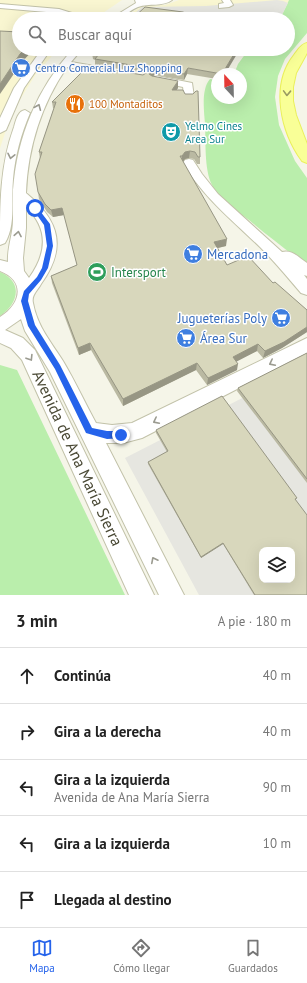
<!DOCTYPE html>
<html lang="es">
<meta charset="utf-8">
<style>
body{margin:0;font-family:"PT Sans",sans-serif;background:#f2f2f2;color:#222}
.controls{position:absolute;right:12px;bottom:12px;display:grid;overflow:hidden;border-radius:8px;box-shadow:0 4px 16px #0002}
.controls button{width:36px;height:36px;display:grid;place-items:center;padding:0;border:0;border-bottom:1px solid #e0e0e0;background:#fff;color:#222;font:20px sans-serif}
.compass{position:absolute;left:211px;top:68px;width:36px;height:36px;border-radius:50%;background:#fff;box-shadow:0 4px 16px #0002;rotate:338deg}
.stop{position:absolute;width:12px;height:12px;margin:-9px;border:3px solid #2563eb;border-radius:50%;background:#fff}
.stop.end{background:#2563eb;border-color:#fff;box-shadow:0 1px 4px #0008}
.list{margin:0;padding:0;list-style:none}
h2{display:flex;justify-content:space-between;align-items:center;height:52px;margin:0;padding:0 16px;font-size:17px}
h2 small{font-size:13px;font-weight:400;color:#767676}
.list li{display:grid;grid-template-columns:26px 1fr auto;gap:12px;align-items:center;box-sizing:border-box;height:56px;padding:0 16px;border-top:1px solid #e0e0e0}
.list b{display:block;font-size:15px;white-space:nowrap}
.list p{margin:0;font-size:13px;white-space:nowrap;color:#767676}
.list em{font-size:13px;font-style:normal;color:#767676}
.icon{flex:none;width:22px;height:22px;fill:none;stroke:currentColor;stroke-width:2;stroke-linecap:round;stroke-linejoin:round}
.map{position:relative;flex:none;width:307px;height:595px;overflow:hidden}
.search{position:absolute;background:#fff;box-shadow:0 4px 16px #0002;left:12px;right:12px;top:12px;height:44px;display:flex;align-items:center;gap:10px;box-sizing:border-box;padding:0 14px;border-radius:22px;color:#767676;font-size:15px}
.sheet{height:332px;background:#fff}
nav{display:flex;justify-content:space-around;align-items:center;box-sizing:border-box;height:56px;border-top:1px solid #e0e0e0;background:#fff;font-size:11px;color:#767676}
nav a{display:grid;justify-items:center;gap:2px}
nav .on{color:#2563eb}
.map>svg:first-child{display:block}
.commercial{fill:#f9f6d1}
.green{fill:#baeeac}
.parking{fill:#e6e6e0;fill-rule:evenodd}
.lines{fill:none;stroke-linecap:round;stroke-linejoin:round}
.minor-casing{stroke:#c2c2a9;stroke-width:2}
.major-casing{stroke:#eaf05b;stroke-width:2}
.minor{fill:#fff;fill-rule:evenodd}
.major{fill:#f9ff97;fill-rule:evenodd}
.wall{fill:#bab9a2}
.shaded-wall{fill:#979684}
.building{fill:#d8d7bc;stroke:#979684;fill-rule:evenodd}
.oneway{stroke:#999b61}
.oneway2{stroke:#9b9b90}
.route{fill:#2563eb}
.labels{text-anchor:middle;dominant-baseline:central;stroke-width:3;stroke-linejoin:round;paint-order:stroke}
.far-shop-label{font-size:11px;fill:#366cbe;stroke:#fff;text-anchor:start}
.far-food-label{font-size:11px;fill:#c56008;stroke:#fff;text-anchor:start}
.far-culture-label{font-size:11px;fill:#0d838f;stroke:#fff;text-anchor:start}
.shop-label{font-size:13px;fill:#366cbe;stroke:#fff;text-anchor:start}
.leisure-label{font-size:13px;fill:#27864d;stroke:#fff;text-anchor:start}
.near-street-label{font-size:16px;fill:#4a4935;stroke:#fff}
</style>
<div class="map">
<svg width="307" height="595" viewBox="0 0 307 595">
<rect width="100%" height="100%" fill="#f5f5e8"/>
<path class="commercial" d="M0,0h122l-28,19h-75v30h39l-22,25 -15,24 -10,17 -11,33z
M179,0h110l-9,19h-159l21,-13 23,-1z"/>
<path class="green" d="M289,0h18v33l-22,26 -7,17 -3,21 4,28 16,36 12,17v88c-19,-15 -39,-30 -58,-46 -12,-9 -31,-21 -37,-35 -8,-16 -6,-44 -7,-61 -1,-13 -4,-35 5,-45l7,1v18h24v-24h-7l4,-10 11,-15h39v-30h-8z
M0,272c24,10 18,32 0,44z
M0,365l17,5 108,225h-125z"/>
<path class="parking" d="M277,0l6,1 5,2 -8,16h-152l14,-12 64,-1z
M307,365v230h-108l-74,-137zM262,550h30v30h-30z"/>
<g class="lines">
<g class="minor-casing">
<path id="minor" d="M135,0h37c-9,7 -23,3 -34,7 -13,5 -11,12 -28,12l26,-16z
M222,0h8l3,5 -4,2 -10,1v-4l5,-1z
M0,4l59,5 16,5 2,5h-8l-11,-6 -58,-5z
M42,49h9l-27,39 -18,42 -6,3v-15l14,-30z
M73,49h9l-11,13 35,6 5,3 -5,3 -39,-7c-26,38 -39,80 -41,126 34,28 41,55 15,91 -3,6 -10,11 -8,19 4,23 18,39 30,58 12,20 22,42 33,62l16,2 20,-2 175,-85v15l-165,85 -19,5h-17l78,152h-25l-109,-223 -25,-41 -4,-12 -16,11 18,8 12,12 119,245h-25l-107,-235 -11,-12 -11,-5v-26c21,-13 26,-36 0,-46v-11l8,2c-1,-14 5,-28 5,-42 0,-10 0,-21 0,-30 4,-54 24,-101 60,-141zM26,207c23,22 21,46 3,71l-5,-7 -1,-13 3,-30z
M157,76l35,7 2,14 -1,2h-8l-2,-12 -29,-6 -2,-2z
M25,110l5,3c-9,21 -15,43 -17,66 -2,21 3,46 -8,64l-5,2c0,-41 0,-80 14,-118 2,-7 4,-16 11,-17z
M189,159l4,1 9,14 16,20 64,58c10,-3 17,6 25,11v13l-3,-1 3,4v16l-6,-2c-13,-15 -26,-31 -41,-46 -28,-27 -57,-50 -77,-84l2,-3z"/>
</g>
<g class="major-casing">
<path id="major" d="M307,43v10l-11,20 -3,14v14l3,14 11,29v19l-5,-2c-21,-29 -32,-76 -8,-106 4,-5 7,-11 13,-12z"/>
</g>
<use href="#minor" class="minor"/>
<use href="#major" class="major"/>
</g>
<path class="wall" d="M92,53l133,21h-8v5l-30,-5 -3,6 -29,-5 -3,1 26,12 -2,2 24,67v7h-3l-3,-5 -5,-1 -4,1 -2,3 43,84 -8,2 9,17 46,18 34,27v22l-25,16 -19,10 -6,-7 -21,10 1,9 -30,15 -11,-15 -73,36 -32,-56 -12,5 -27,-72 -1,-7 26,-11 -13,-50 -11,2 -6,-5 -8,-13 -1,-7 2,-33 -1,-7 15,-44h-1l-1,-6 91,-27 2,-1 -2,-1 -48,-8v-5l-2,-1z
M307,353v130l-70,-92 1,-3z
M156,430l140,69v1l11,95h-53l-31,-51 -22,14 -53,-94v-2l19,-10 -11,-19z"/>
<path class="shaded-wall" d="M25,49h9l-12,13 -22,32v-10l20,-30z
M237,49h3l-15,25h-3z
M188,68l-1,6 -3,6v-6z
M155,69v6l-6,3v-6z
M178,81v7l-6,9v-7z
M190,151l-1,7 -4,1 -3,4v-7l3,-4z
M62,208l2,7 -11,2 -2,-7z
M227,239l-1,7 -13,3 1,-7z
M307,327v5l-25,16 -19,10 2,-7z
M90,343l1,7 -12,5 -1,-7z
M258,344l-1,7 -25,13 1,-7z
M197,363l-1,7 -73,36v-7z
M238,364l-1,6 -30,15 1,-7z
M223,543v1l-22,14v-1z"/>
<path class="building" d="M145,7l38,5 15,7h-66z
M0,31l19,1v17h6l-5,5 -20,30z
M97,49h140l-15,25 -34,-6 -4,6 -29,-5 -6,3 -6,-5 -48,-8 4,-5 -7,-1z
M88,66l55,9 6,-4v3l3,2 26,5 -6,9h11l2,4h8l3,-3h2l2,66h-2l-3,-5 -5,-1 -5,1 -3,4h-2l47,83 -13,3 13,23 21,-9 25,27 2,-1 32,28v17l-23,15 -19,9 -7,-7 -25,13 5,7 -30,14 -11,-15 -74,36 -33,-56 -12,5 -27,-72 26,-11 -15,-57 -11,2 -6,-6 -7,-12 -3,-18 7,-22h-3l17,-50h-4z
M307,353v126l-69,-91z
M222,396l75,102 -2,1 12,16v80h-52l-32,-52 -22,14 -53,-95 20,-11 -12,-21zM262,550h30v30h-30z"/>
<defs><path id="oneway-chevron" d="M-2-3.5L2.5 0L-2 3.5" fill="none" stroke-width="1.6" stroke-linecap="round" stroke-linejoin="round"/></defs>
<use class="oneway" href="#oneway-chevron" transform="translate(287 93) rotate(92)"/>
<g class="oneway2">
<use href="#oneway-chevron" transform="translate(38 107) rotate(-67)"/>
<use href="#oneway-chevron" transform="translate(11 156) rotate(102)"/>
<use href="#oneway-chevron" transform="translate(18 234) rotate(-80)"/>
<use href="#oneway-chevron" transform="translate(30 358) rotate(58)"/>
<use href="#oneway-chevron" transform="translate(272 363) rotate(153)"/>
<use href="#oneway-chevron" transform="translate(156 421) rotate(153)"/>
<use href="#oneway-chevron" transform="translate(154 560) rotate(-117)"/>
</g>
<path class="route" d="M33,207h4l13,17 3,22 -5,22 -7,12 -12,14 -1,7 7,24 25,40 32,63 15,3h14l4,4 -1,3 -17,1 -21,-6 -31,-64 -27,-43 -7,-25 3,-10 13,-14 5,-9 5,-22 -3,-21 -12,-17z"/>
<defs>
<g id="supermarket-disc" transform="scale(1)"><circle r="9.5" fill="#3f7fe0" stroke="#fff"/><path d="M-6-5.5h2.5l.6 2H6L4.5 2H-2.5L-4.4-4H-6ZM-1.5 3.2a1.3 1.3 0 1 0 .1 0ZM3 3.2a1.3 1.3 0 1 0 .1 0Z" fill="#fff"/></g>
<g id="restaurant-disc" transform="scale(1)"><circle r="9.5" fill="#e8710a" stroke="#fff"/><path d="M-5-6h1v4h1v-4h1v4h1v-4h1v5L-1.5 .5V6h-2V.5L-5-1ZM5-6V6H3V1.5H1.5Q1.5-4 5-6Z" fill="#fff"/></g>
<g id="theatre-disc" transform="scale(1)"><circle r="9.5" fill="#0f9aa8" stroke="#fff"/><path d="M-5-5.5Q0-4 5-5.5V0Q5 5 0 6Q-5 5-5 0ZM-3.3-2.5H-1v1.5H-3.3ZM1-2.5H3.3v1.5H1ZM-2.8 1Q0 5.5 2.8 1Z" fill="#fff"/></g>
<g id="stadium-disc" transform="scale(1)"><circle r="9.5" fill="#2e9e5b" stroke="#fff"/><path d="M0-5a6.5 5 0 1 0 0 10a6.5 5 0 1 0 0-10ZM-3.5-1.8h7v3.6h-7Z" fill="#fff"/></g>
</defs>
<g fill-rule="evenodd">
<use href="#supermarket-disc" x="21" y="68"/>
<use href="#restaurant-disc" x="75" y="104"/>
<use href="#theatre-disc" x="171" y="132"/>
<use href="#supermarket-disc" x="193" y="254"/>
<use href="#stadium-disc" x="97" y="272"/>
<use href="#supermarket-disc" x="281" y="318"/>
<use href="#supermarket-disc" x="186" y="338"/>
</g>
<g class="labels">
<g class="far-shop-label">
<text x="35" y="68">Centro Comercial Luz Shopping</text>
</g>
<g class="far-food-label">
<text x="89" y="104">100 Montaditos</text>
</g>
<g class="far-culture-label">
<text x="185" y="126">Yelmo Cines<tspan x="185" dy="13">Area Sur</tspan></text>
</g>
<g class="shop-label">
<text x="207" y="254">Mercadona</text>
<text x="267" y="318" text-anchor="end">Jugueterías Poly</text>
<text x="200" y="338">Área Sur</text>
</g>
<g class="leisure-label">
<text x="111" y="272">Intersport</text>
</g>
<g class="near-street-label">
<text transform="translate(78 458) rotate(65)">Avenida de Ana María Sierra</text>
</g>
</g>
</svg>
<div class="controls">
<button><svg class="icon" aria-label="layers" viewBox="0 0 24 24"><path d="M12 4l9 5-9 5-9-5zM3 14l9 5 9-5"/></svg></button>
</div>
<svg class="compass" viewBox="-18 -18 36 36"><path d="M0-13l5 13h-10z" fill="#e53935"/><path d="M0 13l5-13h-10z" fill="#767676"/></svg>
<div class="stop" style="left:35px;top:208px"></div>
<div class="stop end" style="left:121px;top:435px"></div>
<div class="search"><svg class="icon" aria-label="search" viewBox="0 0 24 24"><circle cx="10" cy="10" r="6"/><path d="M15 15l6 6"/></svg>Buscar aquí</div>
</div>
<section class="sheet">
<h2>3 min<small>A pie · 180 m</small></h2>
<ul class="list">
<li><svg class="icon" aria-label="ahead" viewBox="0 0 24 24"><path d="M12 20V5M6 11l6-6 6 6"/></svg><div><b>Continúa</b></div><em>40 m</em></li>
<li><svg class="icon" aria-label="right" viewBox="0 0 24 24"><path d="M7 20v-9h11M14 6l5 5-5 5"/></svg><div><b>Gira a la derecha</b></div><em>40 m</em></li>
<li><svg class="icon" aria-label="left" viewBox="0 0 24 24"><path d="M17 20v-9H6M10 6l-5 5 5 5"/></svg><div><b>Gira a la izquierda</b><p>Avenida de Ana María Sierra</p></div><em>90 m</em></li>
<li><svg class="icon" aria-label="left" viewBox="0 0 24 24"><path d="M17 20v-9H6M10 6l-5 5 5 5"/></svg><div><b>Gira a la izquierda</b></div><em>10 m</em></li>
<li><svg class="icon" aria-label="arrive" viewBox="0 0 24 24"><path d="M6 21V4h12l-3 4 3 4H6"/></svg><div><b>Llegada al destino</b></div></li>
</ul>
</section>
<nav>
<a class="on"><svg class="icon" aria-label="map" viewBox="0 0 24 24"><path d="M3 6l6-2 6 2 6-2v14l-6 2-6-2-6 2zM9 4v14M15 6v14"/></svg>Mapa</a>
<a><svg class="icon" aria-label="directions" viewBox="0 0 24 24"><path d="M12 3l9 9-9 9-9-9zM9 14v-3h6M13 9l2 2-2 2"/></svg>Cómo llegar</a>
<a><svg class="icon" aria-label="saved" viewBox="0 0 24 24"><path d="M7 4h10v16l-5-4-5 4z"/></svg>Guardados</a>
</nav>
